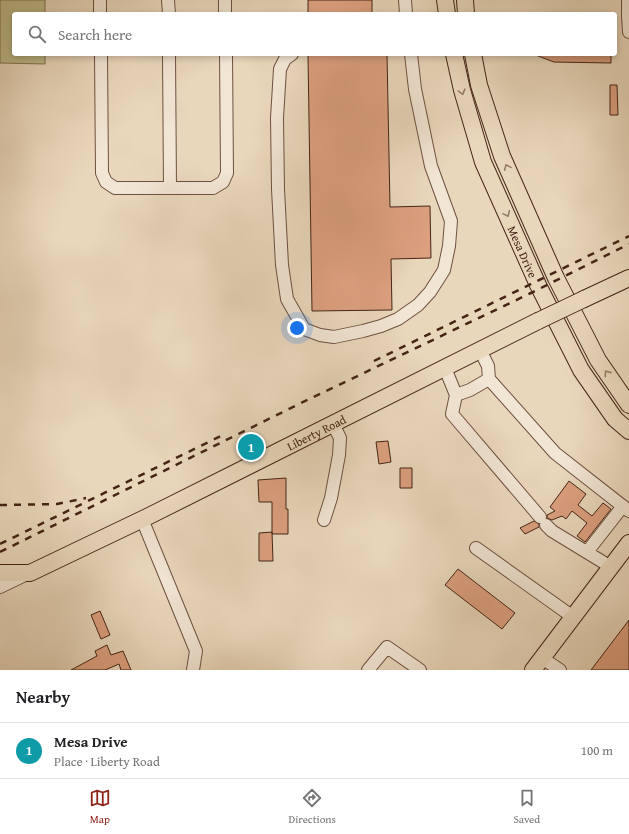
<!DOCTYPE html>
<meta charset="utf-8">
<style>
body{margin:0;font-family:"Gentium Book Plus",serif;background:#f2f2f2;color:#202124}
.you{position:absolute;left:297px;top:328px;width:14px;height:14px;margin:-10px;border:3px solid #fff;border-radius:50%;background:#1a73e8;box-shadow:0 0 0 6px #1a73e833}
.badge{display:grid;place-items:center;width:26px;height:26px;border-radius:50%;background:#8f2418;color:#fff;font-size:13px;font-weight:700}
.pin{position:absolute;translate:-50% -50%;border:2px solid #fff;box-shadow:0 1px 4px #0006}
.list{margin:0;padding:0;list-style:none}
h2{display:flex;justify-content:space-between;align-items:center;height:52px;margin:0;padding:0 16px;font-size:17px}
h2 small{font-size:13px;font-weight:400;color:#757577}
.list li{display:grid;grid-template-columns:26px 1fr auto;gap:12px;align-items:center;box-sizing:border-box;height:56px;padding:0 16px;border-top:1px solid #e0e0e0}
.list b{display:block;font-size:15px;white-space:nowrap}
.list p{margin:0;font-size:13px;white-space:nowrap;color:#757577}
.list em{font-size:13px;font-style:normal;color:#757577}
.icon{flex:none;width:22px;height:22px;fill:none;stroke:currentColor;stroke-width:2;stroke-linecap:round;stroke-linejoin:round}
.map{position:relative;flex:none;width:629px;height:670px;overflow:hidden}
.search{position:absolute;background:#fff;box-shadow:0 2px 6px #0003;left:12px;right:12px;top:12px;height:44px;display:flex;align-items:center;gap:10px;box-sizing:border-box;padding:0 14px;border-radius:4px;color:#757577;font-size:15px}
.sheet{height:108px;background:#fff}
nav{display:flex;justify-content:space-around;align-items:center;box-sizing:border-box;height:56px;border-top:1px solid #e0e0e0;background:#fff;font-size:11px;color:#757577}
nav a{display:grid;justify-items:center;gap:2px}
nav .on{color:#8f2418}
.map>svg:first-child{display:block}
.green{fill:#bebc8b;stroke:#827050}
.building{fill:#dca07f;stroke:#452416}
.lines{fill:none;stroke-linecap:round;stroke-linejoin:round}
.minor-casing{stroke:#6e5140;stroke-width:14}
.major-casing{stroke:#452416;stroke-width:18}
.minor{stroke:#f1e5d3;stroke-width:12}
.major{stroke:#e9d7bc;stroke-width:16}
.rail{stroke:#452416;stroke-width:2.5;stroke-dasharray:7 7;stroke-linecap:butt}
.major-bridge-casing{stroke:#452416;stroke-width:18;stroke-linecap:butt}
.major-bridge{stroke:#e9d7bc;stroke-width:16}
.oneway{stroke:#977e69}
.labels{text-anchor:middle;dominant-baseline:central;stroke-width:3;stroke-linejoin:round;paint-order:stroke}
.street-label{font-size:12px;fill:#452416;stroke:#f1e5d3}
</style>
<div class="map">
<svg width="629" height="670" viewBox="0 0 629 670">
<rect width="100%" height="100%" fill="#e9d7bc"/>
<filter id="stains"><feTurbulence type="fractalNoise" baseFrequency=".005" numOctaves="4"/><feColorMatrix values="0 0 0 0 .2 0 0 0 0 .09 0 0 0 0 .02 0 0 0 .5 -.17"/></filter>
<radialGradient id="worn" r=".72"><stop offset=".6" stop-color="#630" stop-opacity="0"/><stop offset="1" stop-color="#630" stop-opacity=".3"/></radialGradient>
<path class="green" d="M0,0h45v14h-31v40h31v10l-45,-1z"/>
<path class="building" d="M308,0h64v14h-64z
M387,54l3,153 40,-1 1,52 -40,1 1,51 -80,1 -4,-256z
M533,54h78v9l-57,-1z
M610,85h7l1,30h-8z
M388,441l3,21 -12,2 -3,-22z
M400,468h12v20h-12z
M286,478v31h2v25h-16v-32h-13l-1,-22z
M569,481l17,13 -8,11 14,11 11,-13 8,6 -26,33 -8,-6 10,-13 -15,-12 -6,8 -4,-3 -10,4 -5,-2v-3l8,-4 -5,-4z
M534,521l5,3v3l-14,7 -5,-6z
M272,532l1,29h-14v-28z
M458,569l57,44 -13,16 -57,-44z
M100,611l10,24 -9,4 -10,-24z
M629,620v50h-38z
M107,645l4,10 12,-4 8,19h-10l-2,-6 -14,6h-34l26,-14 -2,-5z"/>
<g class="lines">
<g class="minor-casing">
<path id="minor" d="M100,0v14
M168,0l1,14
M225,0v14
M405,0l1,14
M628,0v16l1,16
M101,54l1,119 4,9 9,6h55l-1,-134
M292,54l-7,5 -5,10 -3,49 1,71 4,76 5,34 17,30 16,6 14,2 29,-6 18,-5 17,-7 20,-14 12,-13 14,-22 5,-24 2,-25 -20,-55 -16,-77 -4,-35
M170,188h43l10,-6 4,-9 -1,-119
M445,368l11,27 -4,19 88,103
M489,379l66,74 74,58
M456,395l14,-5 19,-11 -1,-13 -8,-16
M142,519l54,132 -3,19
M324,520l7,-22 8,-43 1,-17 -7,-14
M546,525l6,6 59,36
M476,548l97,69
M587,552l36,-46
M0,587l27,-13
M542,658l18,12
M368,670l19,-23 33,23"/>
</g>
<g class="major-casing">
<g id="major">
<path d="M445,0l2,14"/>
<path d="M465,0l1,14"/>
<path id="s1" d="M454,54l8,36 21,72 55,123 43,85 34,49 14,12"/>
<path d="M473,54l6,31 23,71 54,122 42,82 31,45"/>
<path d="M584,299l45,-21"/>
<path id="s2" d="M0,573h30l117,-56 391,-196"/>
<path d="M533,670l96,-127"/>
</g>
</g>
<use href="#minor" class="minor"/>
<use href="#major" class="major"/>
<path class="rail" d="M374,361l255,-125
M0,505l57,-1 29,-6
M0,544l225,-110
M0,552l299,-148 232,-111 98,-49"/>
<g class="major-bridge-casing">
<path id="major-bridge" d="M538,321l46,-22"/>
</g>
<use href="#major-bridge" class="major-bridge"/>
</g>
<defs><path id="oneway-chevron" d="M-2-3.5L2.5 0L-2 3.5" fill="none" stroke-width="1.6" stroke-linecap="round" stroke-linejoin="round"/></defs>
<g class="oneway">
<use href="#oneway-chevron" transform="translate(462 92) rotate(75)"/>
<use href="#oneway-chevron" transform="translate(507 167) rotate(-114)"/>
<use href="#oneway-chevron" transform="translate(507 214) rotate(66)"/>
<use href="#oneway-chevron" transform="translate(607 373) rotate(-125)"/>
</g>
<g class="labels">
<g class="street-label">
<text stroke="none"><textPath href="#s1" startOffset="210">Mesa Drive</textPath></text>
<text stroke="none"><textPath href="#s2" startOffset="349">Liberty Road</textPath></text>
</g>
</g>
<rect width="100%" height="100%" filter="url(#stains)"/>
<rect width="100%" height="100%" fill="url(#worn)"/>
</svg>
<div class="you"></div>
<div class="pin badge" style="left:251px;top:447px;background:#0f9aa8">1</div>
<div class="search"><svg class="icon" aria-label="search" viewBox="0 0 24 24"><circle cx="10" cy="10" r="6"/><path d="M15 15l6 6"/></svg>Search here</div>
</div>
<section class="sheet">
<h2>Nearby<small></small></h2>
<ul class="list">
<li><span class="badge" style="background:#0f9aa8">1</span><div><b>Mesa Drive</b><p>Place · Liberty Road</p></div><em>100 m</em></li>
</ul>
</section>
<nav>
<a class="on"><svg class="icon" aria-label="map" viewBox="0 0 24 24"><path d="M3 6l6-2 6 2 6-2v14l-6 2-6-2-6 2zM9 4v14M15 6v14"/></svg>Map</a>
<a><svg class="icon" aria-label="directions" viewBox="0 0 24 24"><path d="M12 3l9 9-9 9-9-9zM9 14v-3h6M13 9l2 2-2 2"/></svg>Directions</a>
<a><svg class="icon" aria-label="saved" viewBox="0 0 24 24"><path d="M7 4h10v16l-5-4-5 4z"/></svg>Saved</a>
</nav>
